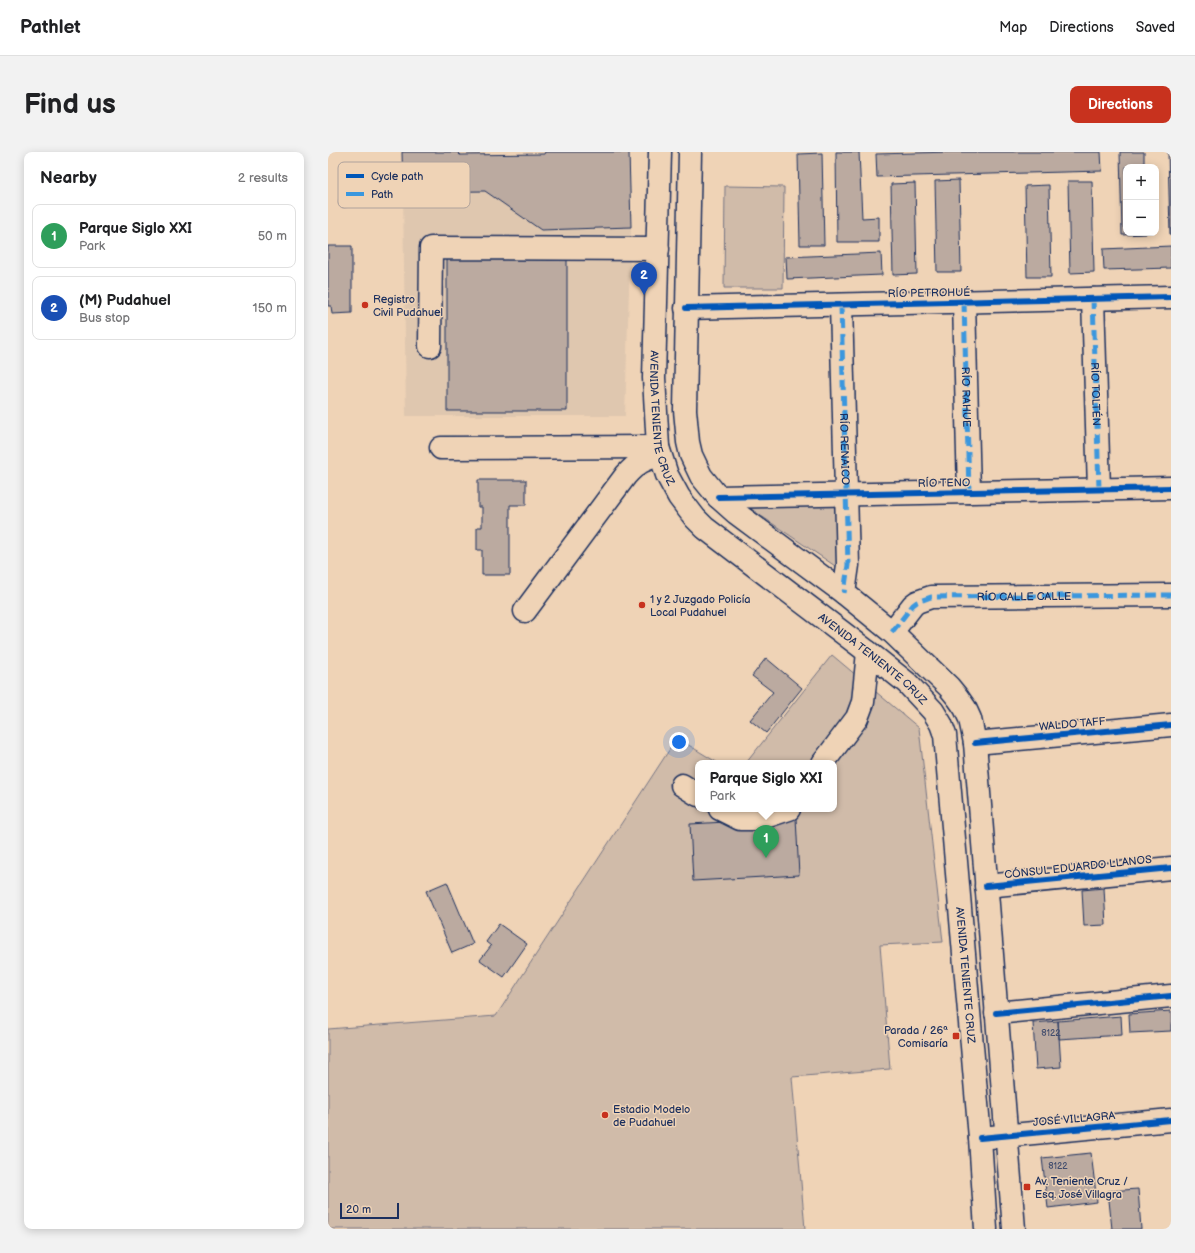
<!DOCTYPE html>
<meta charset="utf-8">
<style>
body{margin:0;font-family:"Balsamiq Sans",sans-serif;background:#f2f2f2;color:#202124}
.controls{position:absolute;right:12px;top:12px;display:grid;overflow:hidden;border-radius:8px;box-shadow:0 2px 10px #0003}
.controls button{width:36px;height:36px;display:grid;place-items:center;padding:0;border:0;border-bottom:1px solid #e0e0e0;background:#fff;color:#202124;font:20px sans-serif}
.scale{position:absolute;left:12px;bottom:10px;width:59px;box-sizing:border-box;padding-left:4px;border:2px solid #1b2f5e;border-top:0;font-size:11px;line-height:14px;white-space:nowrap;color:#1b2f5e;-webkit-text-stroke:3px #efd3b6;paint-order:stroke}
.you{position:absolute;left:351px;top:590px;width:14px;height:14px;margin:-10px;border:3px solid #fff;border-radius:50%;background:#1a73e8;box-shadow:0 0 0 6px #1a73e833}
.badge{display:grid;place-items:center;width:26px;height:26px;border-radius:50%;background:#c8321e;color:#fff;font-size:13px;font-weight:700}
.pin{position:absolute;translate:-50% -33px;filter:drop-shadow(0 1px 2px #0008)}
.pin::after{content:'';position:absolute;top:21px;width:14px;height:12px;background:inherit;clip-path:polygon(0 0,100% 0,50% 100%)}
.popup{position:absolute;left:367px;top:608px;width:142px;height:52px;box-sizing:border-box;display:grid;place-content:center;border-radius:8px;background:#fff;filter:drop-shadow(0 1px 3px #0005);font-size:13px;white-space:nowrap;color:#757577}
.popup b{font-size:15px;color:#202124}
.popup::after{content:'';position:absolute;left:50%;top:100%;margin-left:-8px;border:8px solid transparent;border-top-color:#fff}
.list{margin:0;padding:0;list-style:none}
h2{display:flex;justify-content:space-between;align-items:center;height:52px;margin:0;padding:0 16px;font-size:17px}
h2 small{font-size:13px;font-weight:400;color:#757577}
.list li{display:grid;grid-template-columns:26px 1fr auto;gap:12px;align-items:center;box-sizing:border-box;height:64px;margin:0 8px 8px;padding:0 8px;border:1px solid #e0e0e0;border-radius:8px}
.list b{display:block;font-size:15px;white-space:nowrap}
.list p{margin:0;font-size:13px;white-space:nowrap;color:#757577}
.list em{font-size:13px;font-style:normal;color:#757577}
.map{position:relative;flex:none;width:843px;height:1077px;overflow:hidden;border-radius:8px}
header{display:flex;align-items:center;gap:24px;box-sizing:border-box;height:56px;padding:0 20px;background:#fff;border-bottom:1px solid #e0e0e0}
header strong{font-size:19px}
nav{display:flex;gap:22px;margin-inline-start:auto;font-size:14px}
.intro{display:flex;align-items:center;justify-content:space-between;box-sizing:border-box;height:96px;padding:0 24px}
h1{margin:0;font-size:28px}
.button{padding:10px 18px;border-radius:8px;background:#c8321e;color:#fff;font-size:14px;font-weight:700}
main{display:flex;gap:24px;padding:0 24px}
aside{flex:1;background:#fff;border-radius:8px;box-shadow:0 2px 10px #0003}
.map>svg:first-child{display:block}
.built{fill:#dfc7af}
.green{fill:#d0bba9;stroke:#767584}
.building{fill:#bbaaa0;stroke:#1b2f5e}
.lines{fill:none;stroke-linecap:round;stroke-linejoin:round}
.minor-casing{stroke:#1b2f5e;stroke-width:25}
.major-casing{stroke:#1b2f5e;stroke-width:25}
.minor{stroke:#efd3b6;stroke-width:22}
.major{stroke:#efd3b6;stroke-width:22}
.quiet{stroke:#3a97de;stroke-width:5;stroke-dasharray:10 5;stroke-linecap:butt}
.cycleway-casing{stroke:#efd3b6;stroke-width:8}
.cycleway{stroke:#0057b8;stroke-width:6}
.tree{fill:#89848c}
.poi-dot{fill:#c8321e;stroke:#efd3b6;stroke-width:1.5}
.labels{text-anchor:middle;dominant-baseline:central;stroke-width:3;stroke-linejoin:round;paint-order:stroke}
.number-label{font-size:9px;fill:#434e6e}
.street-label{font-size:11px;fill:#1b2f5e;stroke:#efd3b6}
.poi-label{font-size:11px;fill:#1b2f5e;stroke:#efd3b6;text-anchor:start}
.key{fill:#efd3b6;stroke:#afa29c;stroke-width:1}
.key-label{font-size:11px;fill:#1b2f5e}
</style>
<header>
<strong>Pathlet</strong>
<nav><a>Map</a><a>Directions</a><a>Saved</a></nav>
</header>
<div class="intro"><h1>Find us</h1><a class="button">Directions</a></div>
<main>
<aside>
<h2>Nearby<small>2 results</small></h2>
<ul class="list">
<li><span class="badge" style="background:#2e9e5b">1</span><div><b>Parque Siglo XXI</b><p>Park</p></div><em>50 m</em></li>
<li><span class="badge" style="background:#1a4fb4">2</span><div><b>(M) Pudahuel</b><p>Bus stop</p></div><em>150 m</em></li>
</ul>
</aside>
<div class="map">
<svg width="843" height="1077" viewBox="0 0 843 1077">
<rect width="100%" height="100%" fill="#efd3b6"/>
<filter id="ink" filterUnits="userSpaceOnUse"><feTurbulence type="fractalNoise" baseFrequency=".025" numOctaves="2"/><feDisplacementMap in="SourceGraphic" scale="8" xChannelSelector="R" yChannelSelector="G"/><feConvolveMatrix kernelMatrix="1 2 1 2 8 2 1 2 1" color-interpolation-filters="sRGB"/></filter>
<g filter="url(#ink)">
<path class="built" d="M157,39l56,39 90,-3 -6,189h-219l-3,-224z"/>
<path class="green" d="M397,34l59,1 -1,101h-59z
M514,349l2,71 -99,-67z
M504,503l87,73 24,214 -63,3 10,124 -98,8 13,152h-477v-200l168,-13 181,-278 41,25h-20v46h136v-46h-88z"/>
<path class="building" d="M74,0h55l3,3 84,-1 1,-2h84l2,75 -90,3 -56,-39 -82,1z
M508,0h23l3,66 17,-1v25h-42z
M624,0h149l1,19 -225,6 -1,-23z
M792,0h24v15h-18v66h20v1l-24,1z
M840,0h3v83h-1z
M494,1l2,92h-24l-2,-91z
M631,28l2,92h-24l-2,-91z
M740,29h24l2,91 -24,1z
M587,31l2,91 -24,1 -2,-91z
M721,33l2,92h-24l-2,-91z
M0,94h24v67l-20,1 -1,-8h-3z
M843,94v22l-67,2 -1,-21z
M553,101l1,22 -95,4 -1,-22z
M119,103h120v156h-120z
M150,328h48v25h-16v70h-28v-25h-5v-23h5v-20h-4z
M438,506l36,30 -36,45 -16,-13 23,-28 -21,-16z
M468,666l3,57 -106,6 -3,-57z
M119,730l26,62 -21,9 -26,-62z
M776,736l2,37 -22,1 -2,-36z
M171,772l28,20 -23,33 -24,-17 11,-14 -5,-4z
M843,859v20l-41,2 -1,-19z
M793,864l1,19 -63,4 -1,-18z
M730,869l3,46 -25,2 -3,-46z
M763,1001l6,49 -49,6 -6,-50z
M810,1037l3,40h-29l-4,-38z"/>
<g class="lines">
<g class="minor-casing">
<g id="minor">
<path d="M765,147l6,190"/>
<path d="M636,150l5,190"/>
<path d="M513,153l7,260 -4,28"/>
<path d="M358,156l485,-11"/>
<path d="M102,194l1,-98 227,1"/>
<path d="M113,296l217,-1"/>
<path d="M390,345l453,-9"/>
<path d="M197,459l101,-136c11,-12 18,-16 34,-20"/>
<path id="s1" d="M564,480l21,-27 4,-3 14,-5 240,-2"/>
<path d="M647,591l196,-18"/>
<path d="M495,611l34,-45 6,-16 5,-50"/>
<path d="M354,633l16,10"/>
<path d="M392,657l20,10h19l30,-10"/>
<path d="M658,734l185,-18"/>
<path d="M668,861l175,-17"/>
<path d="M652,986l191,-18"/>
</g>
</g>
<g class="major-casing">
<g id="major">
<path id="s2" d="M332,0l-6,226 4,69 9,28 12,22 16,21 10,10 163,124 39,31 26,28 8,13 4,11 35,403 6,91"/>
<path d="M362,0l-5,258 3,32 3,13 10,21 17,21 18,16 108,80 48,39 57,55 9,11 7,10 5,11 5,24 39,486"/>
</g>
</g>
<use href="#minor" class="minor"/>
<use href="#major" class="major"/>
<g class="quiet">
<path id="s3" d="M765,147l6,190"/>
<path id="s4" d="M636,150l5,190"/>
<path id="s5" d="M513,153l7,260 -4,28"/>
<path d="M564,480l21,-27 4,-3 14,-5 240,-2"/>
</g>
<g class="cycleway-casing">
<path id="cycleway" d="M358,156l485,-11
M390,345l453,-9
M647,591l196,-18
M658,734l185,-18
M668,861l175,-17
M652,986l191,-18"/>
</g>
<use href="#cycleway" class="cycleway"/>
</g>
<g class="tree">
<circle cx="46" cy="19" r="6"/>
<circle cx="46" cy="41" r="6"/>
<circle cx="16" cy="50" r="6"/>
</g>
</g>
<g class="poi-dot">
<circle cx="37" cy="153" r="4"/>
<circle cx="314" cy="453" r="4"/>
<rect x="624" y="880" width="8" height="8" rx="2"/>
<circle cx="277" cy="963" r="4"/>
<rect x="695" y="1031" width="8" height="8" rx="2"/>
</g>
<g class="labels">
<g class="number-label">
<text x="723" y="881">8122</text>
<text x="730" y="1014">8122</text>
</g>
<g class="street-label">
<text transform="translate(601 141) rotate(-1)">RÍO PETROHUÉ</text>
<text stroke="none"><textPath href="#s3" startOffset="95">RÍO TOLTÉN</textPath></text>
<text stroke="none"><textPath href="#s4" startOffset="95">RÍO RAHUE</textPath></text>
<text stroke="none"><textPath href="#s2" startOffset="267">AVENIDA TENIENTE CRUZ</textPath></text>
<text stroke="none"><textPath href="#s5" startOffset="144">RÍO RENAICO</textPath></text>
<text transform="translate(616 331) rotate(-1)">RÍO TENO</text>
<text stroke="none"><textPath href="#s1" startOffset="147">RÍO CALLE CALLE</textPath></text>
<text stroke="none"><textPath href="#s2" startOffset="603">AVENIDA TENIENTE CRUZ</textPath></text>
<text transform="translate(744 572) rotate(-5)">WALDO TAFF</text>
<text transform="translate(750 715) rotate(-6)">CÓNSUL EDUARDO LLANOS</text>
<text stroke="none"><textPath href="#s2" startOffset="951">AVENIDA TENIENTE CRUZ</textPath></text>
<text transform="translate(746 967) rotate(-5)">JOSÉ VILLAGRA</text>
</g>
<g class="poi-label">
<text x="45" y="147">Registro<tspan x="45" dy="13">Civil Pudahuel</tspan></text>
<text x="322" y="447">1 y 2 Juzgado Policía<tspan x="322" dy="13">Local Pudahuel</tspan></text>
<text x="620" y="878" text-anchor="end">Parada / 26ª<tspan x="620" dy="13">Comisaría</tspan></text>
<text x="285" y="957">Estadio Modelo<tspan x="285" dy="13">de Pudahuel</tspan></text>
<text x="707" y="1029">Av. Teniente Cruz /<tspan x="707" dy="13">Esq. José Villagra</tspan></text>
</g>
</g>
<rect x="10" y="10" width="132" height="46" rx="6" class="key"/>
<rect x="18" y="22" width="18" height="4" fill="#0057b8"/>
<rect x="18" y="40" width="18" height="4" fill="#3a97de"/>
<g class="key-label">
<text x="43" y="28">Cycle path</text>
<text x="43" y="46">Path</text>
</g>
</svg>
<div class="controls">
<button>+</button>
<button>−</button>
</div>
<div class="scale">20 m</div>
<div class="you"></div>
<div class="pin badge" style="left:438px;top:706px;background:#2e9e5b">1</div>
<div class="popup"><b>Parque Siglo XXI</b>Park</div>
<div class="pin badge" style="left:316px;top:143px;background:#1a4fb4">2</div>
</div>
</main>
